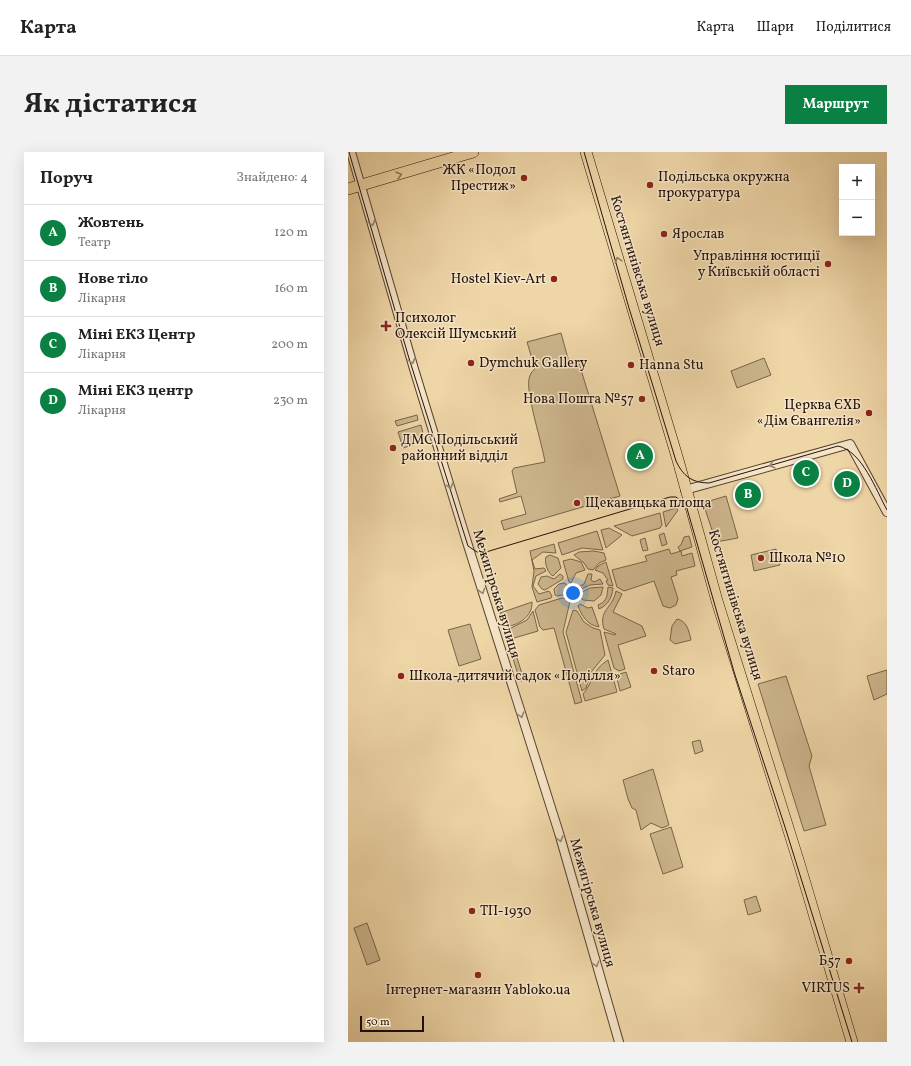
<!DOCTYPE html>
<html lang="uk">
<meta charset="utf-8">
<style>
body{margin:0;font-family:Vollkorn,serif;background:#f2f2f2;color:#222}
.controls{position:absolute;right:12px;top:12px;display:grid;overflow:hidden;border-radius:0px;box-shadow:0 4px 16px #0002}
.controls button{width:36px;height:36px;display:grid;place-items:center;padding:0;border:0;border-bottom:1px solid #e0e0e0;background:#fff;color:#222;font:20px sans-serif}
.scale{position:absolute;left:12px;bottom:10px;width:64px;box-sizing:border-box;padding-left:4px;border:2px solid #23120a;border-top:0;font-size:11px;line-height:14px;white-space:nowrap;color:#23120a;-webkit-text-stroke:3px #f5e4c6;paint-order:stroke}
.you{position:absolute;left:225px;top:441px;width:14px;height:14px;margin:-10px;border:3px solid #fff;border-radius:50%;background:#1a73e8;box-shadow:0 0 0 6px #1a73e833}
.badge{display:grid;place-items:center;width:26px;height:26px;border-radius:50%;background:#0b8043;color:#fff;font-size:13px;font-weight:700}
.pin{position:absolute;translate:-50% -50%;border:2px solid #fff;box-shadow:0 1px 4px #0006}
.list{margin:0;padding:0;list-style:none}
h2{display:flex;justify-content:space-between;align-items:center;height:52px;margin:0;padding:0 16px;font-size:17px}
h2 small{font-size:13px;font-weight:400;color:#767676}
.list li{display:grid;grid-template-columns:26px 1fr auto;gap:12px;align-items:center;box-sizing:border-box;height:56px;padding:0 16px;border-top:1px solid #e0e0e0}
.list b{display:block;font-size:15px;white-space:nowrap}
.list p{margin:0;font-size:13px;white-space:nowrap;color:#767676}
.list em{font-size:13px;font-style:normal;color:#767676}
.map{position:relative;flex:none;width:539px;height:890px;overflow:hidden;border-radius:0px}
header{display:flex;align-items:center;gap:24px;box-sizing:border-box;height:56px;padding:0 20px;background:#fff;border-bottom:1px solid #e0e0e0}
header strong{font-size:19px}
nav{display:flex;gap:22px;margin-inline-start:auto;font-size:14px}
.intro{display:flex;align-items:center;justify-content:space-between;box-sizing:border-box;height:96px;padding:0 24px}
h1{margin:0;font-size:28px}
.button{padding:10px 18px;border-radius:0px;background:#0b8043;color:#fff;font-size:14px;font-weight:700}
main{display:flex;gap:24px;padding:0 24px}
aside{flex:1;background:#fff;border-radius:0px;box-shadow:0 4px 16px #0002}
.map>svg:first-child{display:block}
.green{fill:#ccb58c;stroke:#78644b}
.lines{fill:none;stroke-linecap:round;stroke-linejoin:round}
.minor-casing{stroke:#564331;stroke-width:10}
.major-casing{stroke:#23120a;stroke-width:12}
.minor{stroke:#f5e4c6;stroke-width:8}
.major{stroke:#efd6a7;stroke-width:11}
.tram{stroke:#23120a;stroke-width:1}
.oneway{stroke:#937e60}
.oneway2{stroke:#968671}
.poi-dot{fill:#8f2418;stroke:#f5e4c6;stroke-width:1.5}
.labels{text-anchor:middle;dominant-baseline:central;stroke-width:3;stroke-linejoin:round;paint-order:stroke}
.poi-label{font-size:14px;fill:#23120a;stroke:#f5e4c6;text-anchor:start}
.street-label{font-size:14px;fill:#23120a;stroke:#f5e4c6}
</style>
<header>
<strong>Карта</strong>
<nav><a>Карта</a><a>Шари</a><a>Поділитися</a></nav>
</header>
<div class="intro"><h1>Як дістатися</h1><a class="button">Маршрут</a></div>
<main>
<aside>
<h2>Поруч<small>Знайдено: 4</small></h2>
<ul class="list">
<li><span class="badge">A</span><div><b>Жовтень</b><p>Театр</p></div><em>120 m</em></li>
<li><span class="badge">B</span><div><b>Нове тіло</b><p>Лікарня</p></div><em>160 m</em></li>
<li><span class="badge">C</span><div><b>Міні ЕКЗ Центр</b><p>Лікарня</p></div><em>200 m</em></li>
<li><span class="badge">D</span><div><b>Міні ЕКЗ центр</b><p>Лікарня</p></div><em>230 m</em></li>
</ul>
</aside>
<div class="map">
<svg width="539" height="890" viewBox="0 0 539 890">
<rect width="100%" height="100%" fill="#efd6a7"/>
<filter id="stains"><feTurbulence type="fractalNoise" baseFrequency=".005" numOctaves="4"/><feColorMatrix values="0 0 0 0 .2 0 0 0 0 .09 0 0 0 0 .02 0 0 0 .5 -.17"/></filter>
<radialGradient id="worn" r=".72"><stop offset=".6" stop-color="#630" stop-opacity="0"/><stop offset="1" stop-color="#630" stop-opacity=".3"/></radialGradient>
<path class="green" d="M213,181l8,29 9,-2 42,136 -116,34 -3,-9 25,-7 -5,-18 -21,6 -1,-3 18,-6 -5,-22 2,-3 31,-6c-3,-19 -19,-68 -16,-83 1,-5 3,-8 6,-10l-8,-27z
M416,206l7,17 -34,13 -6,-17z
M69,263l1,5 -21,6 -2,-5z
M73,273l4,16 -22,7 -5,-16z
M378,344l12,42 -22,4 -13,-39z
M328,356l2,2 -12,17 -3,-15z
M312,361l2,12 -2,3 -28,8 -18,-10z
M261,376l13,7 -16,13 -5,-18z
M249,379l6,19 -21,-2 -20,7 -4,-12z
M316,381l3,11 -5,2 -3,-11z
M341,384l3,11 -12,4 -2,-4 3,-2 3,-8z
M297,386l3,12 -5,1 -3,-11z
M206,392l2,9 -13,-1 -11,8 3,9 9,-1 2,3 -10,5 -3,10 6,8 10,-3 3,5 -1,2 -14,4 -5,-15 2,-16 -4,-20z
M321,397l2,5 10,-3 1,5 10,-3 3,13 -19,5 1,4 -6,2 7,22 -2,6 -6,3 -7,-2 -9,-25 -30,10 -7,-4 -5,-17 35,-9 -2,-5z
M428,397l4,16 -26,6 -3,-16z
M246,399l10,2 2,7 -7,3 -6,7 -5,-1 -4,-6 -10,-8 5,-3z
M202,403l8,3 3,10 -8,8c-5,-2 -9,-14 -7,-19z
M223,407l10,3 4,8 -9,3 -5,10 -2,-1 -6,-21z
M258,410l7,24 -5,-1 -2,-4 2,-1 -5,-7 -8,-3 3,-4z
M212,422l3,2v3l-18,11 -3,-1 -4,-5 3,-7 6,-1 7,3z
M240,422h4l-1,6 3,2 6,-3 3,5 -13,1 -13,6 -1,-3 8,-4z
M216,431l2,1 2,10 -11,2 -2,-1 -1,-6 5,-5z
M255,435l-2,8 -7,6 -11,-1 -5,-6 12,-6z
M260,435l5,1c-1,10 -5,17 -14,21l-1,-4c10,-4 9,-10 10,-18z
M268,439l6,3 -9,18 29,14 4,10 -28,9 7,24 -6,2 -5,-3 -10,-36 11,3 1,-1 -12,-5c-6,-19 9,-21 12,-38z
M214,446l6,1 2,2 -7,31 19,70 -7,2 -21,-76 -11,2 -3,-3 -5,-17 4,-5z
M184,450c1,15 -15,24 -28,25l-4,-14z
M232,452l8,4 4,-1 7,20c-12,-2 -17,-11 -21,-21z
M225,458l4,1 7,11 9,6 7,2 5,25 -13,16 -6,17 -4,3 -16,-59z
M185,459l5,20 -27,8 13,41 -4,1 -14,-45 5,-8 16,-8z
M329,467c10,2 12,12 14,21l-16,4 -5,-4 2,-14z
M122,472l11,35 -22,7 -11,-36z
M260,508l9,32 -32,9 -2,-7c11,-13 8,-23 25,-34z
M539,518v24l-13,6 -7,-24z
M278,520l5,15 -11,4 -3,-12 3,-5z
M438,524l26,80 -3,10 17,59 -22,6 -46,-147z
M352,588l3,11 -8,3 -3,-12z
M305,617l16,56 -7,3 -11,-5 -10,7 -5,-20 -4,-2 -4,-9 -5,-19z
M323,675l12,40 -20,7 -13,-40z
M408,744l5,15 -13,4 -4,-15z
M19,771l13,37 -13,5 -13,-37z"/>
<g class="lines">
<g class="minor-casing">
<path id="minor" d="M3,0l63,217 52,170 93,294 60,209
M337,338l165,-46 37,68"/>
</g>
<g class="major-casing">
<path id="major" d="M238,0l92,308 39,141 82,262 53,179
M0,37l125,-37"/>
</g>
<use href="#minor" class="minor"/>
<use href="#major" class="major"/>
<path class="tram" d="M1,0l59,203 60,191 9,6h9l184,-55h6l10,8 49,170 50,152 67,215
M236,0l45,156 47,153c7,15 16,22 33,22l129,-37c24,5 38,44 49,64"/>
</g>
<defs><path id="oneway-chevron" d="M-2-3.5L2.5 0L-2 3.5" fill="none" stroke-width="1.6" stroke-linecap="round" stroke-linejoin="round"/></defs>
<g class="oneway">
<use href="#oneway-chevron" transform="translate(51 23) rotate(-16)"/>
<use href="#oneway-chevron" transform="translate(270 108) rotate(-107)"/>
</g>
<g class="oneway2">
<use href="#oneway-chevron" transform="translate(24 71) rotate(74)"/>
<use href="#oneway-chevron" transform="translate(64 209) rotate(74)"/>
<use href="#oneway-chevron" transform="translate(424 313) rotate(164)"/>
<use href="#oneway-chevron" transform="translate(102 334) rotate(73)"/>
<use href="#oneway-chevron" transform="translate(134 439) rotate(73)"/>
<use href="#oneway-chevron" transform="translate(173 563) rotate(72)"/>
<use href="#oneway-chevron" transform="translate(212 687) rotate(74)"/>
<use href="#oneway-chevron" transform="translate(248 812) rotate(73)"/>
</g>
<g class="poi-dot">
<circle cx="176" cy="26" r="4"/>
<circle cx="302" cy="33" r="4"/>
<circle cx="316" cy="82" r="4"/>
<circle cx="480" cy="112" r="4"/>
<circle cx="206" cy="127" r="4"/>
<path d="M36 168h4v4h4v4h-4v4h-4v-4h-4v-4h4z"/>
<circle cx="123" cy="211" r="4"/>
<circle cx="283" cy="213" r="4"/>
<circle cx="294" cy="247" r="4"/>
<circle cx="521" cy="261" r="4"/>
<circle cx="45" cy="296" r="4"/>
<circle cx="229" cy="351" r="4"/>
<circle cx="413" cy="406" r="4"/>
<circle cx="306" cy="519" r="4"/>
<circle cx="53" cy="524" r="4"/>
<circle cx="124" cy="759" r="4"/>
<circle cx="501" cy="809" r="4"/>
<circle cx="130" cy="823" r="4"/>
<path d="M509 830h4v4h4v4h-4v4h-4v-4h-4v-4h4z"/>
</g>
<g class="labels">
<g class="poi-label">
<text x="168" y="18" text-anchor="end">ЖК «Подол<tspan x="168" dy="16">Престиж»</tspan></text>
<text x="310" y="25">Подільська окружна<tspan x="310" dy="16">прокуратура</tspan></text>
<text x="324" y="82">Ярослав</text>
<text x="472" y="104" text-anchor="end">Управління юстиції<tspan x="472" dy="16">у Київській області</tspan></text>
<text x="198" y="127" text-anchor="end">Hostel Kiev-Art</text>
<text x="47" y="166">Психолог<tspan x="47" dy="16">Олексій Шумський</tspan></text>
<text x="131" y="211">Dymchuk Gallery</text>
<text x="291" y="213">Hanna Stu</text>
<text x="286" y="247" text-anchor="end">Нова Пошта №57</text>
<text x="513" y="253" text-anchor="end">Церква ЄХБ<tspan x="513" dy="16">«Дім Євангелія»</tspan></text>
<text x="53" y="288">ДМС Подільський<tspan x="53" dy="16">районний відділ</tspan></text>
<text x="237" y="351">Щекавицька площа</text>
<text x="421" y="406">Школа №10</text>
<text x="314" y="519">Staro</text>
<text x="61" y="524">Школа-дитячий садок «Поділля»</text>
<text x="132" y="759">ТП-1930</text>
<text x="493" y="809" text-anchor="end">Б57</text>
<text x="502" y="836" text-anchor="end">VIRTUS</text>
<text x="130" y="838" text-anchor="middle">Інтернет-магазин Yabloko.ua</text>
</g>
<g class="street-label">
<text transform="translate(289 119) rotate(73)">Костянтинівська вулиця</text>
<text transform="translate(148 442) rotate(73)">Межигірська вулиця</text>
<text transform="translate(387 453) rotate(73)">Костянтинівська вулиця</text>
<text transform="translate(244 751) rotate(74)">Межигірська вулиця</text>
</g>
</g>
<rect width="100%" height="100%" filter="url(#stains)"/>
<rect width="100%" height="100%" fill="url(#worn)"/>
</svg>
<div class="controls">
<button>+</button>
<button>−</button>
</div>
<div class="scale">50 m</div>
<div class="you"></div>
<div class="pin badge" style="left:292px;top:304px">A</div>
<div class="pin badge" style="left:400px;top:343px">B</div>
<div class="pin badge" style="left:458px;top:321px">C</div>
<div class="pin badge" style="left:499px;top:332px">D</div>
</div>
</main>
